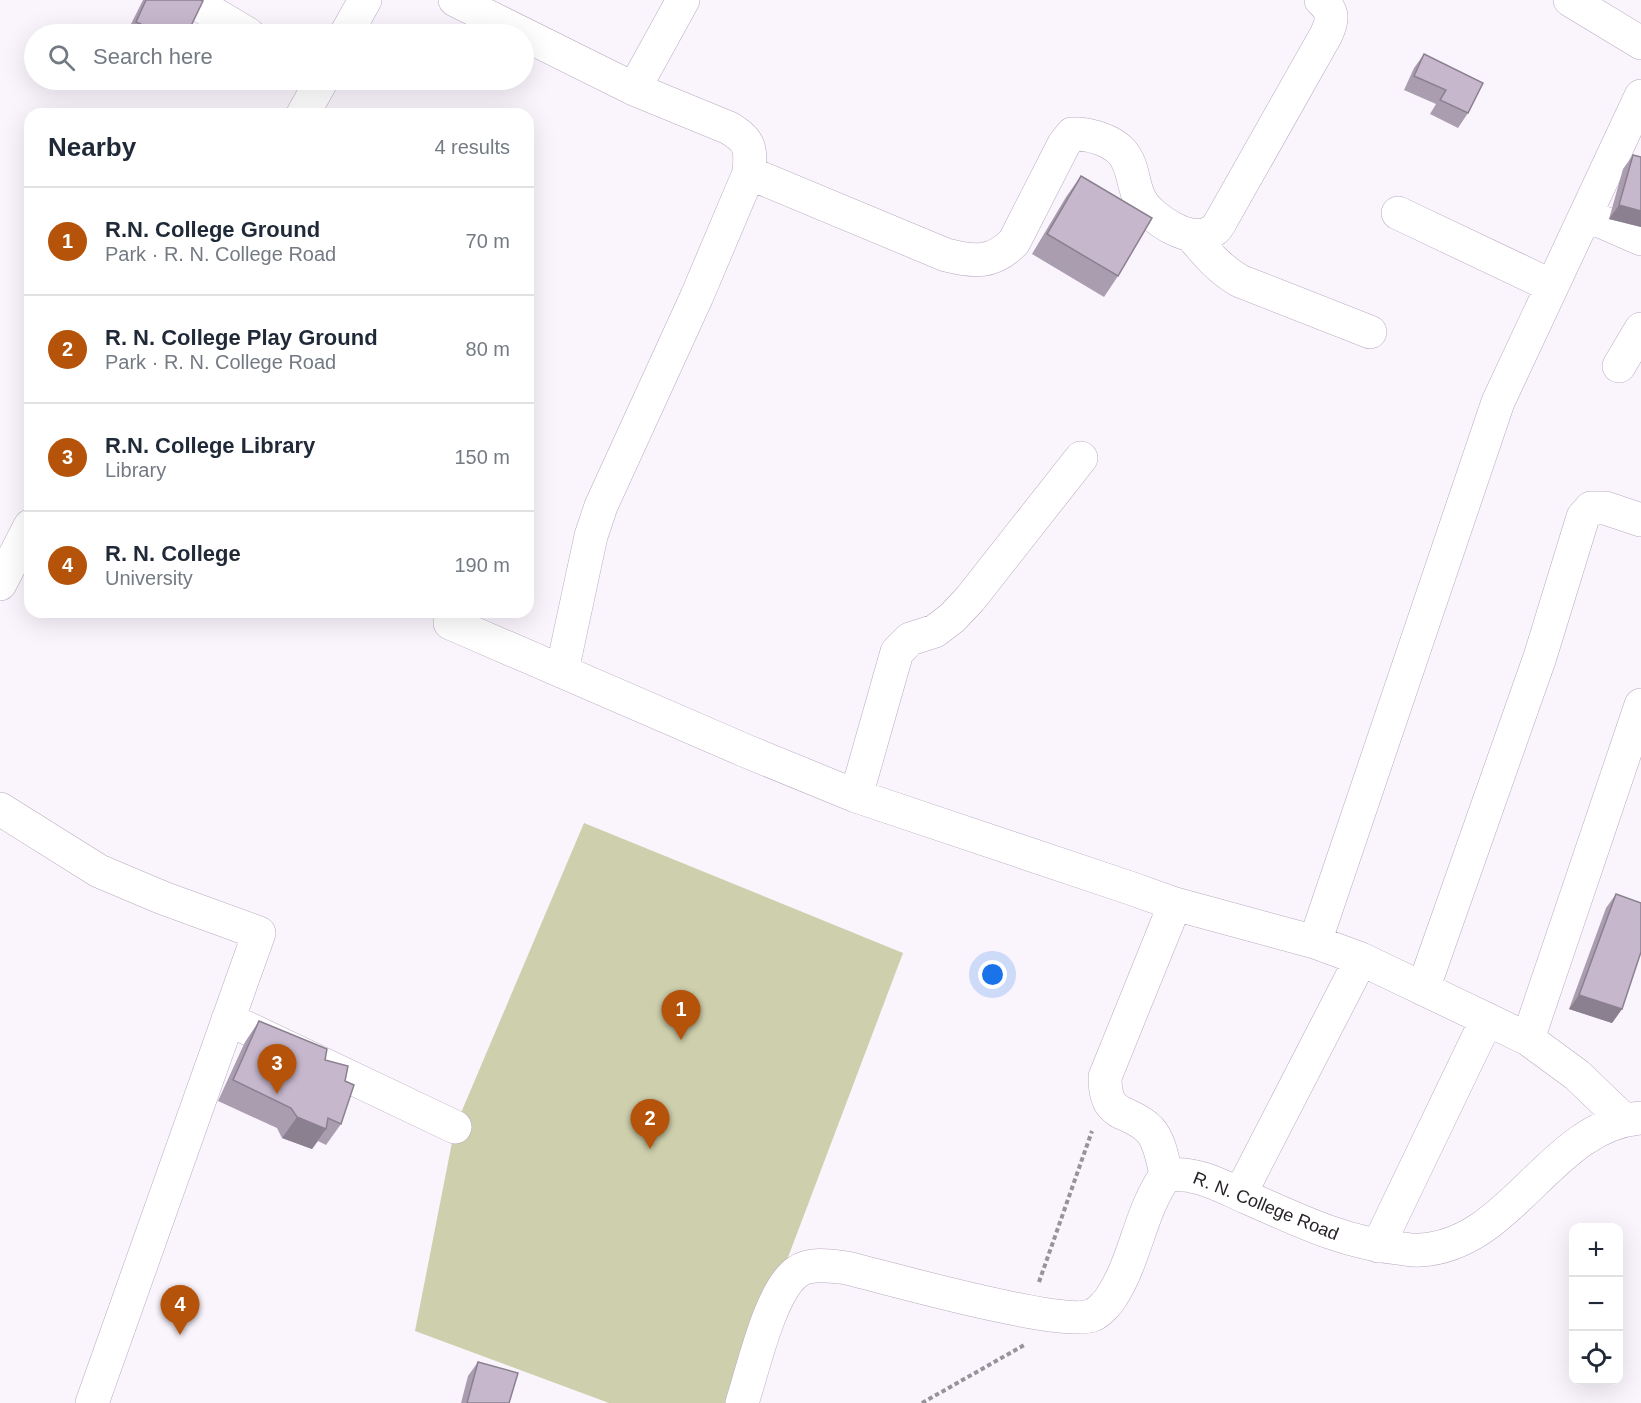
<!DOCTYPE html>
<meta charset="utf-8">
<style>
body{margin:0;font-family:Helvetica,sans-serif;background:#f6f6f7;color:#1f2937}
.controls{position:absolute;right:18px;bottom:18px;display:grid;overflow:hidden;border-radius:12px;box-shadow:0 6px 24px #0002}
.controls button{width:54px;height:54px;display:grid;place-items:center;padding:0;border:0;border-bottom:2px solid #e0e1e3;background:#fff;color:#1f2937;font:30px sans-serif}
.you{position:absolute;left:993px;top:975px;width:21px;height:21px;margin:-15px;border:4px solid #fff;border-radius:50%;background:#1a73e8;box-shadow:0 0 0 9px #1a73e833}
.badge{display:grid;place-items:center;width:39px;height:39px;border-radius:50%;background:#b45309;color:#fff;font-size:20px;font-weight:700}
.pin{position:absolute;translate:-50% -50px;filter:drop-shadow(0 2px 3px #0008)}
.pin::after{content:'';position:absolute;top:32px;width:21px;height:18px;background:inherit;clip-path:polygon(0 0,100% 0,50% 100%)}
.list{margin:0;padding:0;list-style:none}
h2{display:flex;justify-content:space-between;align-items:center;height:78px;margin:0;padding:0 24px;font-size:26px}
h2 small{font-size:20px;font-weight:400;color:#747a83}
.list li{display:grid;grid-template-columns:39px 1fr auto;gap:18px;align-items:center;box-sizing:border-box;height:108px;padding:0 24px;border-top:2px solid #e0e1e3}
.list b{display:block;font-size:22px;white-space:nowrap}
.list p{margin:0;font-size:20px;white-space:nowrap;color:#747a83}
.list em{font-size:20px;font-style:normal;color:#747a83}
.icon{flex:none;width:33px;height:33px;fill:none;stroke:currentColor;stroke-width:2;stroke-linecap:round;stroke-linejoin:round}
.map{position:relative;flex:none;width:1641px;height:1403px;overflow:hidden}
.search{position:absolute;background:#fff;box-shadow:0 6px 24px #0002;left:24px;top:24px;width:510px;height:66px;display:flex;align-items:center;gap:15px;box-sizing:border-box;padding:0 21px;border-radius:33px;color:#747a83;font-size:22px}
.panel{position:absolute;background:#fff;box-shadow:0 6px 24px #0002;left:24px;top:108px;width:510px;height:510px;border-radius:18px}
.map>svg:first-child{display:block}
.green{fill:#cecfac}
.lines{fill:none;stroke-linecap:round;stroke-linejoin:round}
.minor-casing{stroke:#b9aabf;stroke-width:34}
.path{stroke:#98929b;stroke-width:4;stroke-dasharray:4.5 3;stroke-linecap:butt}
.minor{stroke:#fff;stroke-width:33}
.wall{fill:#aa9db0}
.shaded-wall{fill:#8b8090}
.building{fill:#c6b7cd;stroke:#8b8090;stroke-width:1.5}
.labels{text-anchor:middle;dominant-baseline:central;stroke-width:5;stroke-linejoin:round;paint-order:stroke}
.street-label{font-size:18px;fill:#27222a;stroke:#fff}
</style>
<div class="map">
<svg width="1641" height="1403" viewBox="0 0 1641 1403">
<rect width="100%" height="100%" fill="#faf4fd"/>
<path class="green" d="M584,823l319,130 -170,450h-124l-194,-72 40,-204z"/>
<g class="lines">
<g class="minor-casing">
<path id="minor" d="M191,0l57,34
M455,0l179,89 95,39c22,13 22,21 20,45l-52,123 -96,210 -10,30 -29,135
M1570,0l71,43
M346,34l19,-34
M634,89l49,-89
M303,114l19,-34
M749,173l197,82c28,7 47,9 68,-13l50,-98 8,-10c16,-1 39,6 50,18 12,14 10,32 18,47 9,19 54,49 74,31 3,-2 6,-7 8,-11l104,-184c7,-15 8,-23 -5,-35
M1398,213l154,73
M1586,215l55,24
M1191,235c15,18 28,34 49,46l130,51
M1619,366l22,-37
M0,584l30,-58
M450,623l296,128 110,45 274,92 45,16 140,38 46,17 167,80 49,36 47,45
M856,796l41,-144 13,-13 25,-8 17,-13 18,-19 111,-141
M0,809l99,62 64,27 96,35 -167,470
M1315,942l183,-540 143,-306
M1423,989l117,-332 43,-140 8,-9h14l36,12
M228,1019l227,108
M1528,1039l113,-334
M1166,1175c-3,-14 -6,-34 -16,-45 -22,-23 -45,-9 -45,-53l70,-173
M1240,1194l121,-235
M1378,1246l109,-227
M742,1403c11,-33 28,-112 55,-131 13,-10 35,-6 50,-4 41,10 216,60 246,47 6,-3 16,-13 19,-19 24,-37 28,-85 54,-121 32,-3 53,10 82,23 48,21 96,45 150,50 7,1 15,3 22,2 93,-5 130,-125 221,-132"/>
</g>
<path class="path" d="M1039,1282l53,-151
M922,1403l104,-59"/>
<use href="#minor" class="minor"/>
</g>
<path class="wall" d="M143,0h57l-13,34h-61z
M1424,54l44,59 -10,15 -28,-14 6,-10 -32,-14 10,-22z
M1633,155l8,72 -32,-8 14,-50z
M1081,176l37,100 -14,21 -72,-43 34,-57z
M1616,894l6,115 -10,14 -43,-14 37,-101z
M259,1021l66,39 20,21 -4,43 -15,21 -8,-4 -6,8 -30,-11 -5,-10 -59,-27 27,-59z
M478,1362l31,41h-48l7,-27z"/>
<path class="shaded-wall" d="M1619,205l22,6v16l-32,-8z
M1579,995l43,14 -10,14 -43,-14z
M297,1117l29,12 -14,20 -30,-11z"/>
<path class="building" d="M146,0h54l3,1 -16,33h-25l-26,-12z
M1424,54l59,29 -15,30 -28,-13 6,-10 -32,-14z
M1633,155l8,2v54l-22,-6z
M1081,176l71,42 -34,58 -71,-42z
M1616,894l25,9v49l-19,57 -43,-14z
M259,1021l68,28 -2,11 23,6 -3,15 9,4 -13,39 -13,-6 -2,11 -29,-12 -6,-9 -58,-28z
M478,1362l40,11 -9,30h-42z"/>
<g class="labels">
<g class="street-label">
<text transform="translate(1266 1206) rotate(22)">R. N. College Road</text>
</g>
</g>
</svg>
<div class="controls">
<button>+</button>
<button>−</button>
<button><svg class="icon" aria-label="locate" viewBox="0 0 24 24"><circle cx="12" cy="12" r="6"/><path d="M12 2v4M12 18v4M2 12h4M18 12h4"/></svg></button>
</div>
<div class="you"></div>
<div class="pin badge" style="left:681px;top:1040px">1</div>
<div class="pin badge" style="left:650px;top:1149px">2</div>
<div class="pin badge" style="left:277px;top:1094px">3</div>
<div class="pin badge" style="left:180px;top:1335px">4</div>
<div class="search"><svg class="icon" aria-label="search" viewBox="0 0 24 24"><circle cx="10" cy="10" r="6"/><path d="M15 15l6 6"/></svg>Search here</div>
<section class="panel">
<h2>Nearby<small>4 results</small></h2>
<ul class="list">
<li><span class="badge">1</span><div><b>R.N. College Ground</b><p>Park · R. N. College Road</p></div><em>70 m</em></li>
<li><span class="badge">2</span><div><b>R. N. College Play Ground</b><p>Park · R. N. College Road</p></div><em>80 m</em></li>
<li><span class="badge">3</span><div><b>R.N. College Library</b><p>Library</p></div><em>150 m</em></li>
<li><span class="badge">4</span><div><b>R. N. College</b><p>University</p></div><em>190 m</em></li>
</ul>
</section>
</div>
